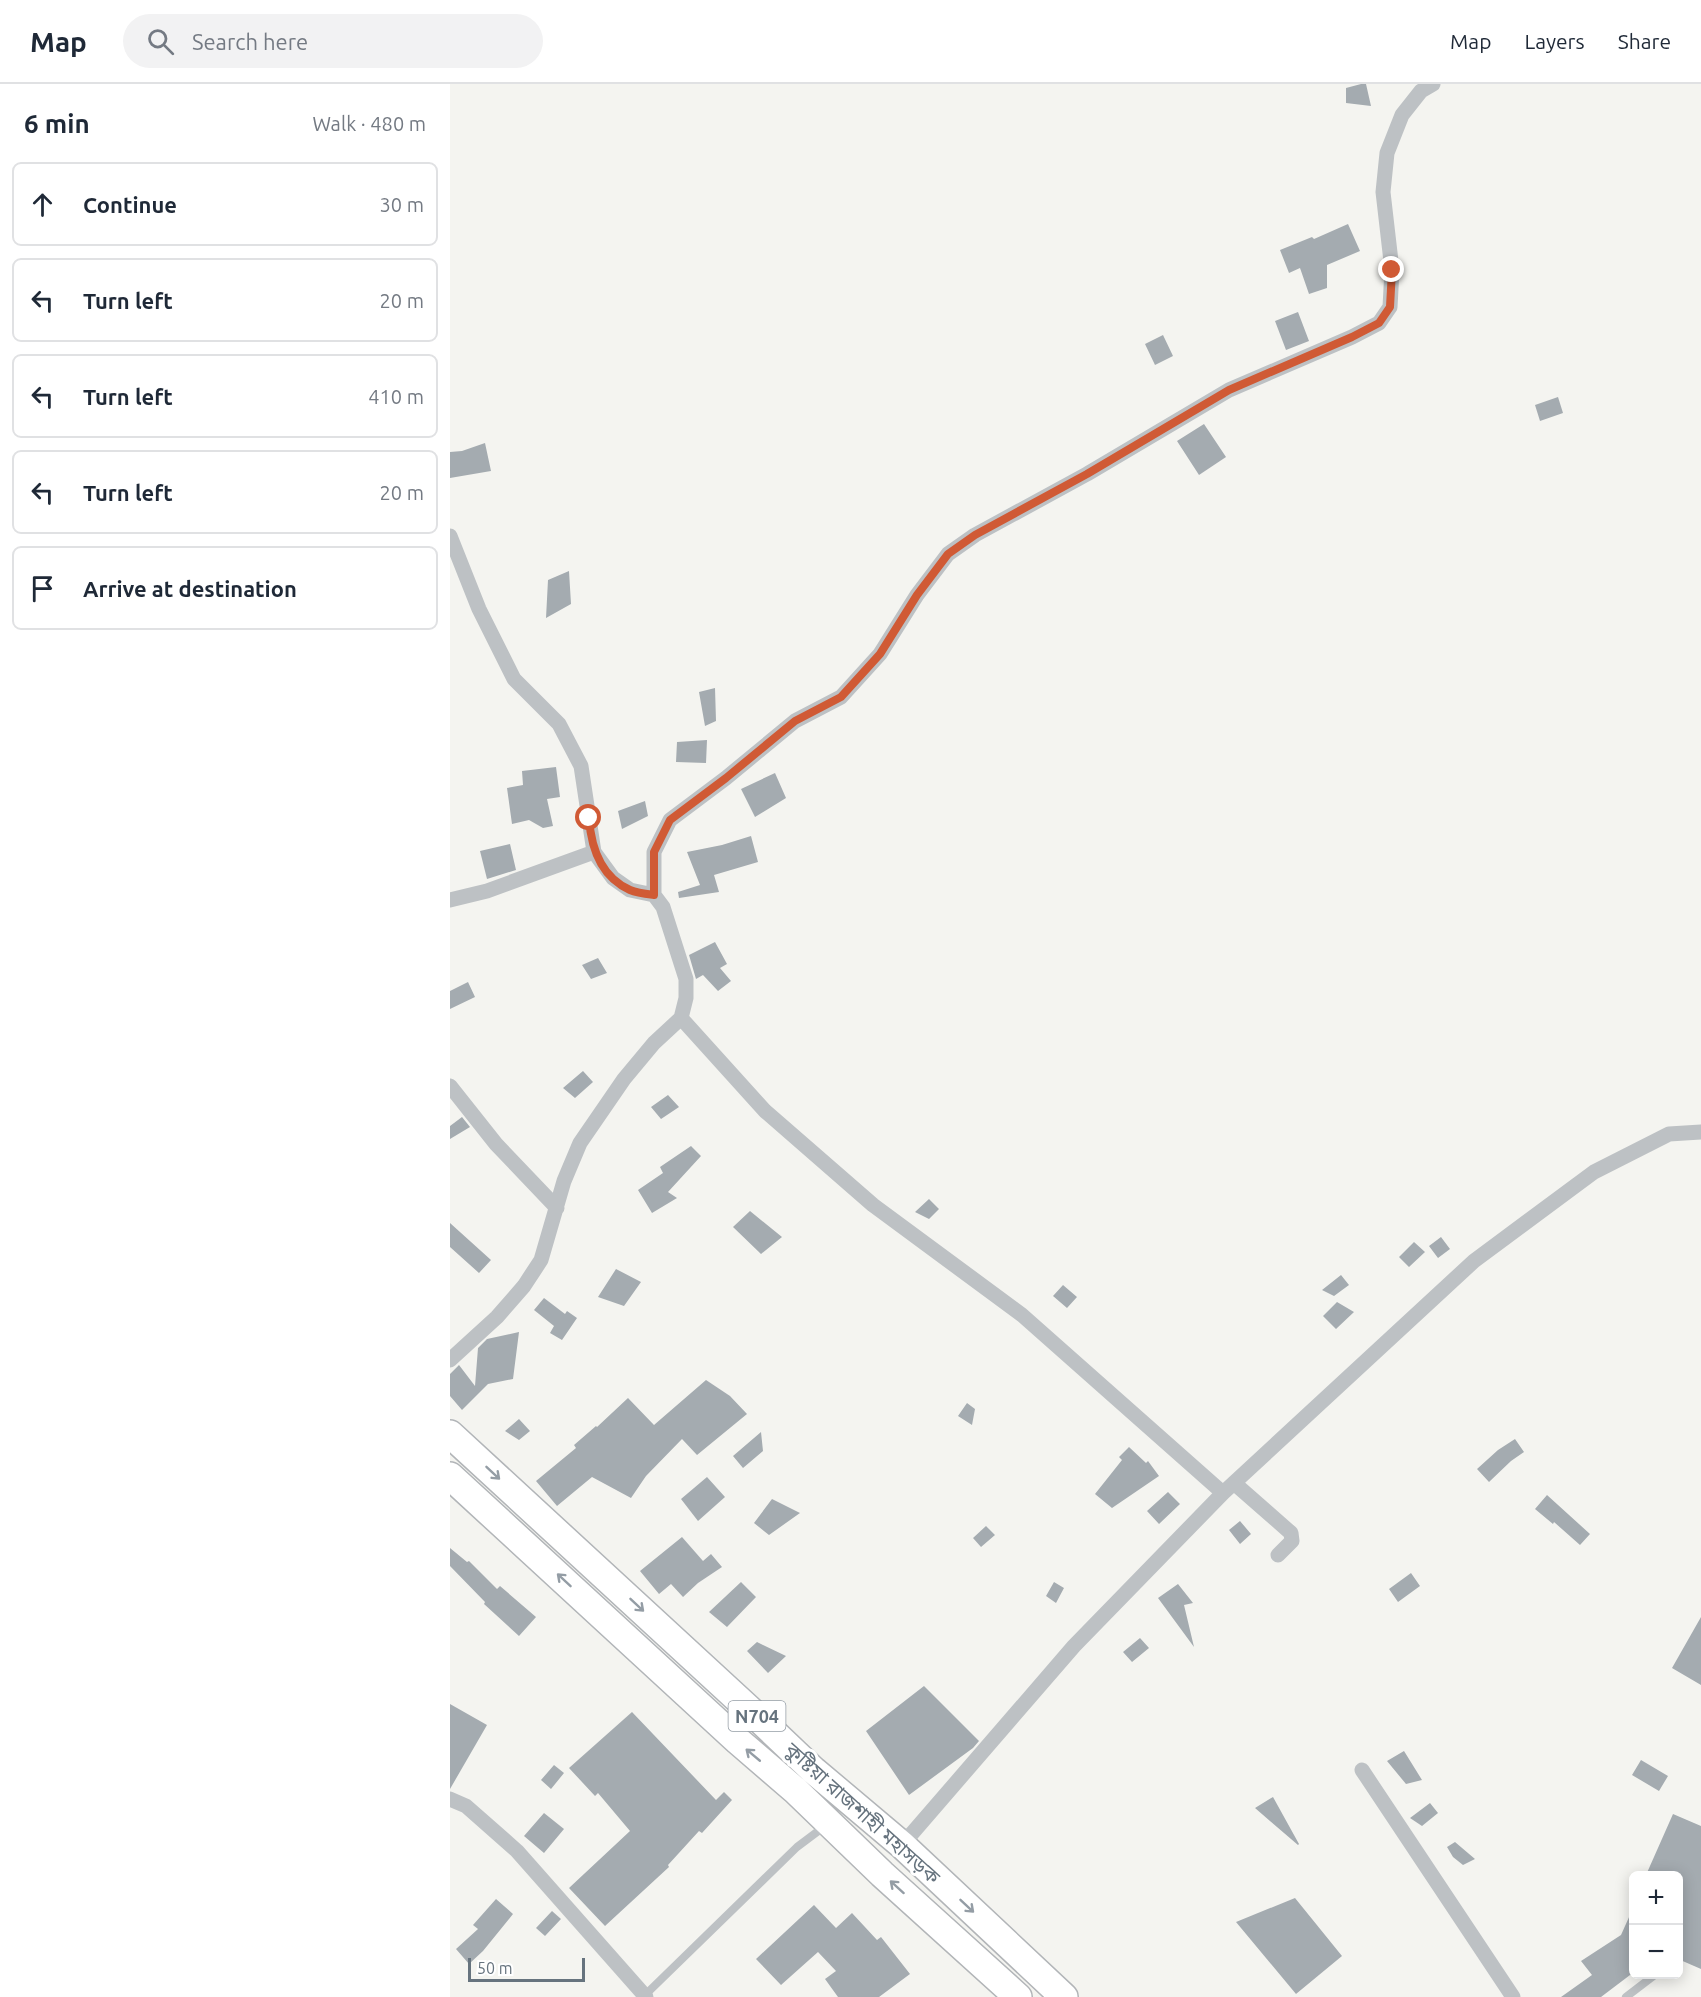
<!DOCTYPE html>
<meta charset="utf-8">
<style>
body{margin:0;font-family:Ubuntu,"Noto Sans Bengali",sans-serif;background:#f2f2f3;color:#1f2937}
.controls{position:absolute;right:18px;bottom:18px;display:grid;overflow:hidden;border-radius:9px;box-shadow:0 3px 15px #0003}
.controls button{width:54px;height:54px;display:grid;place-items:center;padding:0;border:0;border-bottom:2px solid #e0e1e3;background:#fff;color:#1f2937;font:30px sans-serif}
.scale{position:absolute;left:18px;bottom:15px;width:117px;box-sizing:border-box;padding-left:6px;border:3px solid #66737e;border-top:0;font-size:16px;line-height:21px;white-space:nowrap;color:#66737e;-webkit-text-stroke:4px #fff;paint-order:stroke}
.stop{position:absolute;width:18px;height:18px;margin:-14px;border:4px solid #d05a35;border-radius:50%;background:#fff}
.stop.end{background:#d05a35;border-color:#fff;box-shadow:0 2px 6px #0008}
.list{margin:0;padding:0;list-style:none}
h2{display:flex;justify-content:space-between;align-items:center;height:78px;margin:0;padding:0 24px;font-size:26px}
h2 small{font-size:20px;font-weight:400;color:#747a83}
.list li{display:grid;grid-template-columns:39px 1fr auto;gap:18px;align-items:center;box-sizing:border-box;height:84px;margin:0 12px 12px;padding:0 12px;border:2px solid #e0e1e3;border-radius:9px}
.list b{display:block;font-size:22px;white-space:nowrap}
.list em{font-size:20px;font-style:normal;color:#747a83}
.icon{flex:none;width:33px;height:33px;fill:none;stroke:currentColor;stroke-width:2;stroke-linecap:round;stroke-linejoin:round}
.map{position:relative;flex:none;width:1251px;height:1913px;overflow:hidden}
header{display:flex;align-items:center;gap:36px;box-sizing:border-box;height:84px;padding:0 30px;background:#fff;border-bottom:2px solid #e0e1e3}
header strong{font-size:28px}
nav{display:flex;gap:33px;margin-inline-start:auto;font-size:21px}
.search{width:420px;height:54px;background:#f2f2f3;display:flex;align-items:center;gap:15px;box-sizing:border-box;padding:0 21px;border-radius:33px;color:#747a83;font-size:22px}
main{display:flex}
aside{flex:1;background:#fff}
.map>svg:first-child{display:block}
.building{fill:#a4abb0}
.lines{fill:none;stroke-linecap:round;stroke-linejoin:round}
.highway-casing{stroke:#b2b5b8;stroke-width:30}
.lane{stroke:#bdc1c4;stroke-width:8}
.street{stroke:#bdc1c4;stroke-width:15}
.highway{stroke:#fff;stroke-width:27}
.oneway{stroke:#949da5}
.route{stroke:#d05a35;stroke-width:8}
.labels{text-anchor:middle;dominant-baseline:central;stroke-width:6;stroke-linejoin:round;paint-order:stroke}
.shield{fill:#fff;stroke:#949da5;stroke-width:1.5}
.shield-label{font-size:18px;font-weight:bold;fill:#66737e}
.street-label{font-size:20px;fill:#66737e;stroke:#fff}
</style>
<header>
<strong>Map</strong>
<div class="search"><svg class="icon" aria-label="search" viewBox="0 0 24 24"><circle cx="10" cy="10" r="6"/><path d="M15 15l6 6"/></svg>Search here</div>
<nav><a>Map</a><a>Layers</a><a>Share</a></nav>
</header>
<main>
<aside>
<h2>6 min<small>Walk · 480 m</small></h2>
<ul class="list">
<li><svg class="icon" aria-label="ahead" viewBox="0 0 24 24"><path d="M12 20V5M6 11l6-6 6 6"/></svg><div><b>Continue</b></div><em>30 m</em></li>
<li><svg class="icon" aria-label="left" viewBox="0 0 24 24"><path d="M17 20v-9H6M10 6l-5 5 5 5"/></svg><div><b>Turn left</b></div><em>20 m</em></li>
<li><svg class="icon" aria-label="left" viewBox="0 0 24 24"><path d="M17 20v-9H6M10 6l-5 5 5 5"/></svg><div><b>Turn left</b></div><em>410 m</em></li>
<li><svg class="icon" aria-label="left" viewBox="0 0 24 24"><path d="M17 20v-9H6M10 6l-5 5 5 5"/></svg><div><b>Turn left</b></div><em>20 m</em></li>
<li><svg class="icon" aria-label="arrive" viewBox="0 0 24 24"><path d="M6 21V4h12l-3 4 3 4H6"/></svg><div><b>Arrive at destination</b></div></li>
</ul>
</aside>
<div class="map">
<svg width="1251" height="1913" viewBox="0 0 1251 1913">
<rect width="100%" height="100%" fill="#f4f4f0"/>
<path class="building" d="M911,0h5l5,22 -25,-3v-15z
M898,140l12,27 -33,14v23l-18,6 -9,-26 -11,5 -9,-23 32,-13 2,2z
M848,228l11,29 -23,9 -11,-29z
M713,251l10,21 -18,9 -10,-21z
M1108,313l5,16 -23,8 -5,-16z
M754,340l22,33 -27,18 -22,-34z
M35,359l6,28 -41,7v-26l12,-1z
M119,487l2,33 -25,14 2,-38z
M265,604l1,33 -11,5 -6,-34z
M257,656l-1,23 -30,-1 1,-20z
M106,683l4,30 -13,2 6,27 -10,2 -14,-8 -17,4 -5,-36 16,-3 -1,-14z
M325,689l11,25 -31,19 -14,-28z
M195,717l3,15 -26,13 -4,-18z
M301,752l7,26 -44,13 5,17 -40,6 -1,-6 22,-7 -13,-33 35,-7z
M60,760l6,26 -29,9 -7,-28z
M265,858l12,22 -7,4 11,13 -13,10 -15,-16 -7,4 -7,-24z
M148,874l9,15 -16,6 -9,-14z
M18,898l7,15 -25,12v-18z
M133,987l10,11 -18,16 -12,-10z
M218,1011l11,12 -18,12 -10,-12z
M12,1033l8,10 -20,12v-13z
M241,1062l10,10 -33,36 9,6 -25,15 -14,-23 25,-17 -3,-6z
M479,1115l10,10 -10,10 -14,-7z
M300,1127l32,26 -21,17 -28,-27z
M0,1139l41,37 -12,13 -29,-26z
M991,1153l9,12 -12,9 -9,-12z
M964,1158l11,10 -16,15 -10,-10z
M166,1185l25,13 -17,24 -26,-9z
M891,1191l8,10 -15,11 -12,-6z
M613,1201l14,12 -10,11 -14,-12z
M94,1214l21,16 2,-3 10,7 -15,22 -12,-7 4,-7 -20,-16z
M887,1218l17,10 -18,17 -13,-13z
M69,1248l-6,47 -25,5 -26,26 -12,-14v-22l9,-9 16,21 3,-38 9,-9z
M256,1296l24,16 17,18 -50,41 -15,-16 -36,37 -15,22 -39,-21 -35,29 -21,-25 40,-33 -2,-3 22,-19 1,1 31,-29 26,27z
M517,1319l8,6 -3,16 -14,-9z
M69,1335l11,12 -11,9 -14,-9z
M311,1348l2,19 -20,17 -10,-12z
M1065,1355l9,13 -13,9 -22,21 -12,-13 21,-19z
M679,1363l17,16 2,-2 11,15 -47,32 -17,-14 27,-34 -3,-3z
M257,1393l18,20 -27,24 -17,-22z
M718,1408l12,12 -21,20 -12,-13z
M1097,1411l43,39 -10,11 -26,-23 -1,2 -18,-15z
M322,1415l28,14 -31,22 -15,-12z
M790,1437l11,13 -11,10 -11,-14z
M536,1442l9,9 -14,12 -8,-9z
M232,1453l21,24 8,-7 11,13 -24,16 -15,14 -12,-13 -12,10 -19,-23z
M0,1464l17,14 2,-1 28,28 3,-3 36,31 -17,19 -35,-32 1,-2 -35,-36z
M961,1489l9,13 -22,16 -9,-13z
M291,1498l15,15 -29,30 -18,-15z
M604,1498l10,6 -8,15 -10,-7z
M728,1500l15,19 -9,2 10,42 -36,-49z
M1251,1533v68l-29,-17z
M690,1554l9,10 -17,14 -9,-10z
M307,1558l29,14 -18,17 -21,-22z
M474,1602l55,55 -6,7 -64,47 -43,-64z
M0,1620l37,21 -37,64z
M182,1628l84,88 8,-8 8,8 -30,33 -3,-2 -31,34 1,2 -64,59 -36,-38 61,-57 -32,-38 -3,3 -26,-28z
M954,1667l18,29 -16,4 -19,-23z
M1191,1676l27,16 -9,15 -27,-16z
M104,1681l10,8 -13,16 -10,-9z
M823,1713l26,47 -1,1 -43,-37z
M980,1719l8,10 -16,13 -12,-8z
M94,1729l20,16 -20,24 -20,-17z
M1223,1730l28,12v143l-23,-10v-84h-32z
M1005,1758l20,17 -12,6 -10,-8 -6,-10z
M845,1814l47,58 -46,38 -60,-72z
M46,1815l17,15 -30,37 -14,13 -13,-15 22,-20 -5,-4z
M364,1821l22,23 16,-15 25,27 4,-3 29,37 -31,23h-41l-13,-18 11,-8 -18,-19 -37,33 -25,-26z
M1184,1822v66l-33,25h-40l31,-22 -11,-14 40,-26z
M102,1827l9,8 -16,17 -9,-8z"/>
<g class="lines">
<g class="highway-casing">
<path id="highway" d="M0,1350l302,278 61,58 89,75 162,152
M0,1392l288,265 58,50 86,83 136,123"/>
</g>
<path class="lane" d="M195,1911l152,-148 28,-21
M1176,1913l30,-23"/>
<path class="street" d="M0,452l29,73 35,70 45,45 22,42 13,86 19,26 17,12 24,5 9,12 23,72v19l-5,20 -27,25 -30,36 -44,64 -16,38 -23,79 -17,26 -27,31 -47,43
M204,811v-43l16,-32 56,-42 69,-57 46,-24 39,-43 37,-59 31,-41 27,-19 112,-61 142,-84 123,-53 27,-14 11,-16 2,-37 -9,-78 4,-39 15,-38 19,-24 12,-7
M0,816l37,-9 107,-39
M231,934l84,93 108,94 149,110 201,178
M0,1002l46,58 61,64
M784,1399l57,50 1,8 -14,14
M912,1686l151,227
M0,1715l16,7 51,45 129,146
M452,1761l172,-199 149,-153 251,-232 120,-89 75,-38 32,-2"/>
<use href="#highway" class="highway"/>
</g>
<defs><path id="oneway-shaft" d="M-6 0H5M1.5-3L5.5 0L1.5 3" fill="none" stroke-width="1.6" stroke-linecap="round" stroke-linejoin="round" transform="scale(1.5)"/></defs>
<g class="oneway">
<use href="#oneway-shaft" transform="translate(43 1389) rotate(43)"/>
<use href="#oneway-shaft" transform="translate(114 1496) rotate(-137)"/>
<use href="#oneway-shaft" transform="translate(187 1521) rotate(43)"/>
<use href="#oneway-shaft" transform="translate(303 1671) rotate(-140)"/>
<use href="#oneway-shaft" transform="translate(447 1803) rotate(-138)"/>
<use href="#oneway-shaft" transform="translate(517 1822) rotate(43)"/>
</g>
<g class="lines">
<path class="route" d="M139,734c2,29 12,59 41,72 7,3 16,4 24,5v-43l16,-32 56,-42 69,-57 46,-24 39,-43 37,-59 31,-41 27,-19 112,-61 142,-84 123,-53 27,-14 11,-16 2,-37"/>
</g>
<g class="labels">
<rect class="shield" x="278.5" y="1617" width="57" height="30" rx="4.5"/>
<g class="shield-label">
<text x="307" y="1632">N704</text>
</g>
<g class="street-label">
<text transform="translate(413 1729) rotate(42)">কুষ্টিয়া রাজশাহী মহাসড়ক</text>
</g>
</g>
</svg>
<div class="controls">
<button>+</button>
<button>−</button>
</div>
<div class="scale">50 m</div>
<div class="stop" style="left:139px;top:734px"></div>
<div class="stop end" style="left:942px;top:186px"></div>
</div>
</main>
